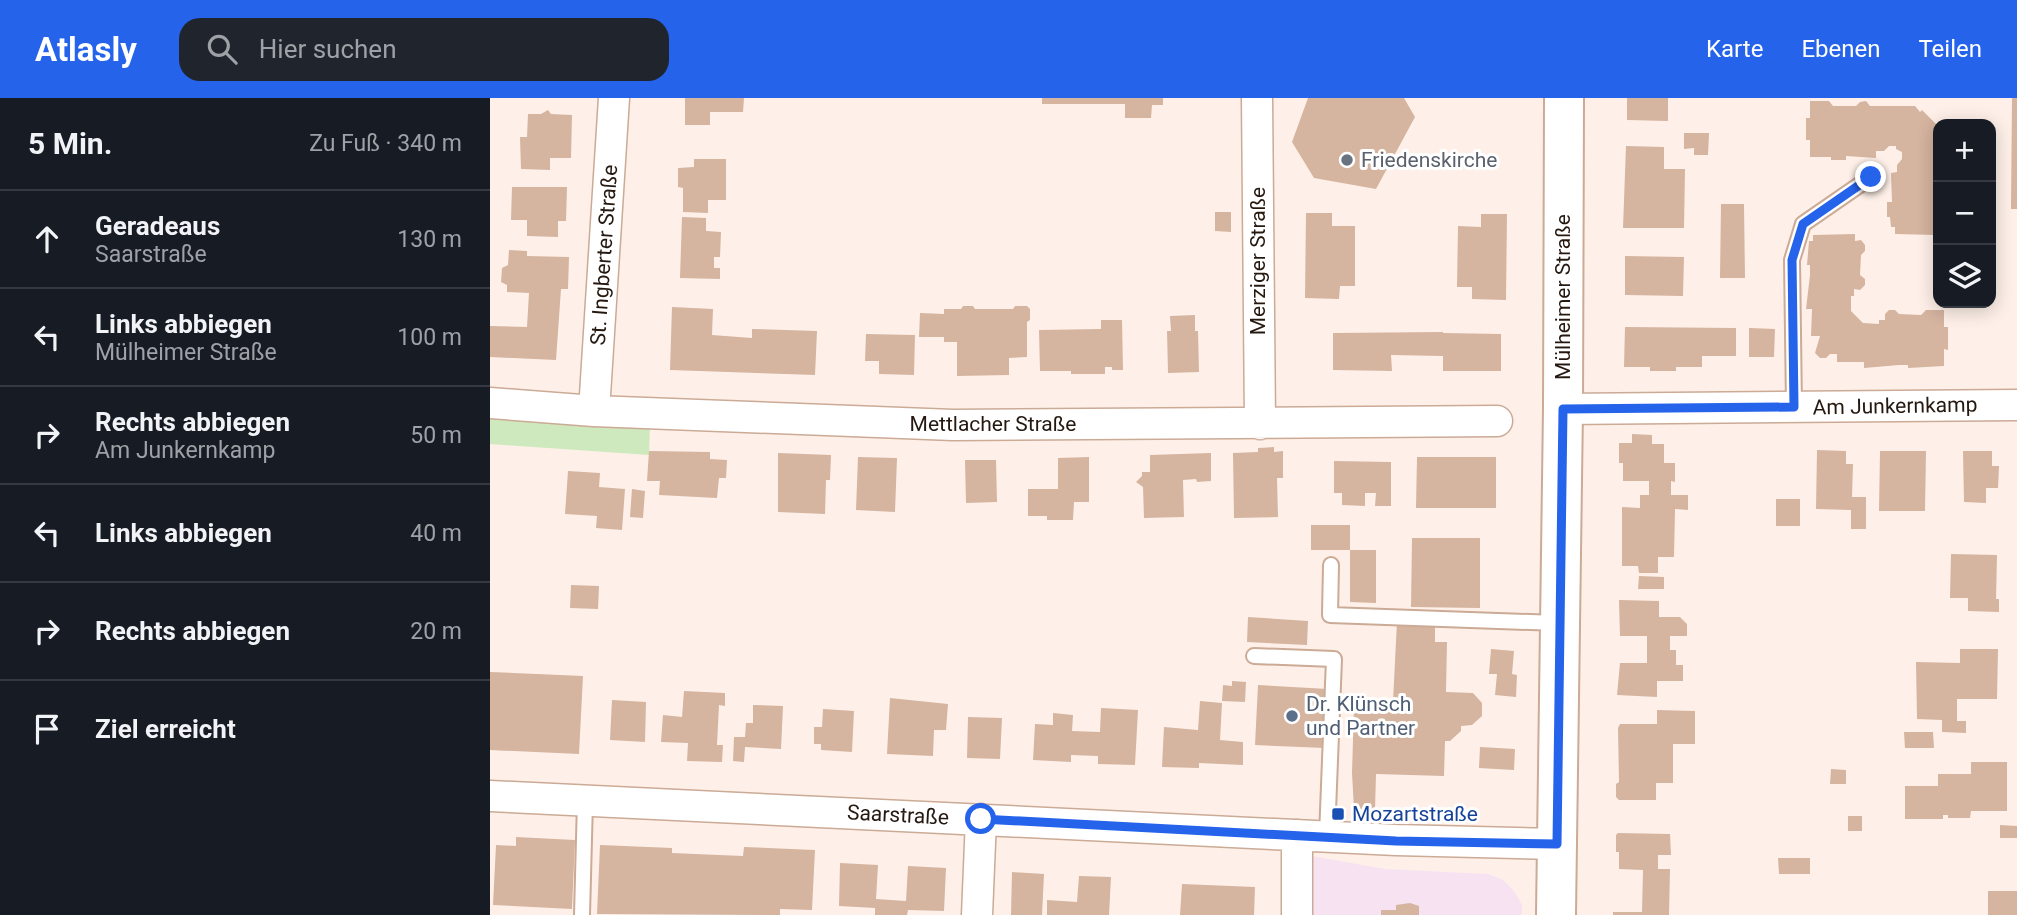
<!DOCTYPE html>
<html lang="de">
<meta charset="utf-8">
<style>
body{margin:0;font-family:Roboto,sans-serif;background:#20242c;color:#f1f3f6}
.controls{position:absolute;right:21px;top:21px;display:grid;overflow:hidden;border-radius:14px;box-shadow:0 4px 18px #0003}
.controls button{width:63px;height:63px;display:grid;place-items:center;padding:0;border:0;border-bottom:2px solid #363941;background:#171b24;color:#f1f3f6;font:35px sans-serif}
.stop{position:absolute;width:21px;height:21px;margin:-16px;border:5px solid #2563eb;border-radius:50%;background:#fff}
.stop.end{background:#2563eb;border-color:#fff;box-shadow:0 2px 7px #0008}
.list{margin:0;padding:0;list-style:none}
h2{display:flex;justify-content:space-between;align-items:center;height:91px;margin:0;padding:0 28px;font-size:30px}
h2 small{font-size:23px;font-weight:400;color:#9ea1a6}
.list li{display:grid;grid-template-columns:46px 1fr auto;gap:21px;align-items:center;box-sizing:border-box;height:98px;padding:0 28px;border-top:2px solid #363941}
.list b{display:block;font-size:26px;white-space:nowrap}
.list p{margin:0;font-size:23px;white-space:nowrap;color:#9ea1a6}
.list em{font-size:23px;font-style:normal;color:#9ea1a6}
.icon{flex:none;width:38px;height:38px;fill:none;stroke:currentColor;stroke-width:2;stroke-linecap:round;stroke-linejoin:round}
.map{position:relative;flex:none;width:1527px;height:817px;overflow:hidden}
header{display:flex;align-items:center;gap:42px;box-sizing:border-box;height:98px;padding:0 35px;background:#2563eb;color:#fff}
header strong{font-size:33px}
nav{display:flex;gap:38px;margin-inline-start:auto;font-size:24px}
.search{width:490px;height:63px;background:#20242c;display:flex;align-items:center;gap:18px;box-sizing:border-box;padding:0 24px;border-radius:21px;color:#9ea1a6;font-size:26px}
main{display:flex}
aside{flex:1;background:#171b24}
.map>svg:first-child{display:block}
.commercial{fill:#f7e2f2}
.green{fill:#cfe9be}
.building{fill:#d5b4a0}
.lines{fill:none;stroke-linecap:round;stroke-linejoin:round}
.service-casing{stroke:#cbaa96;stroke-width:18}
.minor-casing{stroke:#cbaa96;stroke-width:33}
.secondary-casing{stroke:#cbaa96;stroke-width:42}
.service{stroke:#fff;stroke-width:14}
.minor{stroke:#fff;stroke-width:30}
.secondary{stroke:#fff;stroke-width:38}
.route{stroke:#2563eb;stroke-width:9}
.worship-dot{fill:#6b7280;stroke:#fff;stroke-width:2.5}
.service-dot{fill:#5c6f8a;stroke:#fff;stroke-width:2.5}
.transit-dot{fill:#1a4fb4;stroke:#fff;stroke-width:2.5}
.labels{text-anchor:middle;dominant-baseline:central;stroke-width:6;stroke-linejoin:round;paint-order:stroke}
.worship-label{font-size:21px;fill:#5b616d;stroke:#fff;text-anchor:start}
.street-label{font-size:21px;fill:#241810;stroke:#fff}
.service-label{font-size:21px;fill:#4e5e75;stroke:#fff;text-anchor:start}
.transit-label{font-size:21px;fill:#164399;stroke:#fff;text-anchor:start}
</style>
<header>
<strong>Atlasly</strong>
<div class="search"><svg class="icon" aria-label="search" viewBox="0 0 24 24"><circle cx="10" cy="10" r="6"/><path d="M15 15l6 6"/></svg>Hier suchen</div>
<nav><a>Karte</a><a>Ebenen</a><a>Teilen</a></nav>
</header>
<main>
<aside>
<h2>5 Min.<small>Zu Fuß · 340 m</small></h2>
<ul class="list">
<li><svg class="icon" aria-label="ahead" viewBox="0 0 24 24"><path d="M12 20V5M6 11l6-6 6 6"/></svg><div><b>Geradeaus</b><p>Saarstraße</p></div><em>130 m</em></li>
<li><svg class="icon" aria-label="left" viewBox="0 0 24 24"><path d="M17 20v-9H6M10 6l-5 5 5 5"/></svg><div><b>Links abbiegen</b><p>Mülheimer Straße</p></div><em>100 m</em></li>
<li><svg class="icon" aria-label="right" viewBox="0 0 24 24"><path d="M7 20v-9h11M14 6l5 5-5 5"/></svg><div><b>Rechts abbiegen</b><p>Am Junkernkamp</p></div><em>50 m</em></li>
<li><svg class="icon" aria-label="left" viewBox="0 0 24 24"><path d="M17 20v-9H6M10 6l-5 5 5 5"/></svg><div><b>Links abbiegen</b></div><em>40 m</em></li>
<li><svg class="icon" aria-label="right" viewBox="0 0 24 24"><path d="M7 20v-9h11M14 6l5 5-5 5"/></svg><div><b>Rechts abbiegen</b></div><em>20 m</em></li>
<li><svg class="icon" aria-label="arrive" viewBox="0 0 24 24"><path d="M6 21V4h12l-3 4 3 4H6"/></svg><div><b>Ziel erreicht</b></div></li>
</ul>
</aside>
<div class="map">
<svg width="1527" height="817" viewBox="0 0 1527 817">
<rect width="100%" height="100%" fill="#fef0e8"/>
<path class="commercial" d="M816,757l79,14 103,5 15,6 11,11 8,14v10h-216z"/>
<path class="green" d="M0,316l160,11 -1,30 -159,-11z"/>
<path class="building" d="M195,0h59l-1,14h-33v13h-25z
M552,0h121v7h-11l-1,13h-26v-14h-83z
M818,0h96l11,19 -39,72 -62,-11 -22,-36z
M1137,0h41v23l-41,-1z
M1522,0h5v111h-6z
M1320,3h19l4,5h23l4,-4 6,-1 4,5h45l5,6 2,-2 16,16v102h-2v7l-41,-1v-7h-4l-1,-10h-3v-15h5l-1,-29 6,-1v-7l5,-6v-7l-6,-3v-3h-7l-5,5h-8v7l-30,-2v4h-15v-3h-21v-17h-4v-22h4z
M58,12l3,4 21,1 -1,43h-21v12l-29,-1 -1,-32h7l1,-23h13z
M1194,35h25l-1,22h-14v-7l-10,1z
M1136,48l38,1v22h21l-1,59h-61z
M204,61h32v41h-18v13l-25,-1v-24l-5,-1v-19l16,-1z
M22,89h55l-1,34h-8v16l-31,-1v-16h-16z
M1231,106h23l1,74h-25z
M725,114h16v20l-16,-1z
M816,115h26v13h23v60h-15l-1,13 -34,-1z
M991,116h26l-1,86 -34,-1v-12h-15l1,-61 23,1z
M192,119l24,1v13l15,1 -1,25h-6v11h6v11l-40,-1z
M1365,136v7l6,-1 4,5v6l-4,4 -1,20 5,4v6l-5,5 -6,-1v7h-3v15l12,12 16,1v-4h6v-6l4,-4h6l4,4 22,1 5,-5h18v17h4v23l-4,-1v17l-36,2v-3h-9l-35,3v-6h-27v-8h-7l-4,4h-6l-5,-5 5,-17h-9l1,-27h-6l4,-34v-10h-3l2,-24h4v-6z
M19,152l18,1v5l42,1 -1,32h-7l-5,71 -66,-3v-31l37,1 2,-34 -22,-1v-7l-6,-3 1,-14 6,-3z
M1135,158l59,1 -1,39 -58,-1z
M473,208h10l2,3h38l2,-3h12l3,3v11l-3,2v35l-18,1v17l-52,1v-34h-13v-5h-25l1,-24 24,1v-5h17z
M182,209l41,2 -1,26 40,3v-9l65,2 -2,44 -145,-5z
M705,217v16h3l1,41 -31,1 -1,-42h4l-1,-15z
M611,222h21l1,50h-11v-3h-7v7h-34v-3h-31l-1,-41 62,-1z
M1135,229l111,1v28h-34v11h-26v4h-26v-4h-26z
M1259,230l26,1 -1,28h-25z
M953,234v1l58,1v37h-58v-15l-52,-1 1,16 -59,-1v-37z
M376,236l49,1 -1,40 -35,-1v-13h-14z
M1142,336l20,1v9h12v19h11v19l-4,-1v14h17v15l-13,-1 -1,48h-16v16h-19l-1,-7h-16v-59l18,1v-13h9v-14h-26v-18h-4v-20h13z
M784,349v5l9,-1v27h-6l1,39 -44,1 -1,-65 25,-1v-4z
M1327,352l29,1v13h7l-1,33h14v32h-15v-19l-35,-1z
M159,353l61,1v7l17,1 -1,18h-7l-2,20 -58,-3 1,-14h-13z
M1390,353h46l-1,60h-46z
M1473,353h29v15h7l-1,22h-12v15l-22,-1z
M288,355l53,2 -1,25h-4l-1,34 -47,-2z
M721,355v28l-14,1 -1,-3 -13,1 1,37 -40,1 -1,-31 -7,-5 6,-6v-4h8v-17z
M368,359l39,1 -2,54 -39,-2z
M599,359v45h-15l-1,18h-26v-4h-19v-27h30v-31z
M927,359h79v51h-80z
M475,362h31l1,42 -31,1z
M844,363l57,1v44h-16l1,-13h-11v13l-23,-1v-12h-8z
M78,373l32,2 -1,14 26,2 -3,41 -26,-2 1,-12 -32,-2z
M142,391l13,2 -2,27 -13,-1z
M1286,401h24v27h-24z
M821,427h39v25h-39z
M922,440h68v70l-69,-1z
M860,452h26v53l-26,-1z
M1461,456l46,1 -1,44h3v13l-31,-1v-13h-18z
M1149,478l25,1v12h-26z
M81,487l28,1 -1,23 -28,-1z
M1129,502l40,1v16h21l7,7v12h-17v14h6v15h7v16h-26v16l-40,-2 3,-32h27v-27h-27z
M758,519l60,4 -1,24 -60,-3z
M907,523l38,1v20h12l-1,50 27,1 9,10v13l-10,9 -11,1v5l-11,10h-5l-1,35 -68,-2 -1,36 -21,-1 -2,-36 2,-66 19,1v-7l20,1z
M1001,551l23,2 -2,23 5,1 -1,22 -21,-2 2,-21h-8z
M1470,551h38l-1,50h-40v22h9v12l-24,-1v-12l-25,-1 -1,-57 44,1z
M0,574l93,4 -4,78 -89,-4z
M742,583l14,1 -1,20 -23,-1 1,-16 9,1z
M768,587l70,4 -3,59 -70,-3z
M194,593l41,2v13l-6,-1 -2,40h6l-1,17 -35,-1 1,-18 -27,-1 2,-27 19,2z
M400,600l58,6 -2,26h-12l-1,26 -46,-2z
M122,602l34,2 -1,40 -35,-2z
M710,603l22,2 -2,37 23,2v23l-44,-2v5l-37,-1 2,-40 34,3z
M263,607l30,1 -2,43 -36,-2 -1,15 -11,-1 1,-24h11l1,-14h7z
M611,610l37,2 -3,55 -37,-1v-8l-27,-1v7l-38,-2 2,-36 18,1v-12l20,2 -1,16 28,1z
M333,611l31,2 -2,41 -31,-2v-6h-7v-17h8z
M1167,612l38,1v33h-22v39h-17v17h-37l-3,-3v-13l3,-2 -1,-54 2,-4h37z
M478,619l34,1 -2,41 -33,-1z
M1414,634h29l1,16h-29z
M990,649l35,2 -1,21 -35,-2z
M1481,664h36v49h-36l-1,7h-22v-3h-5v4h-38v-33h33v-12h33z
M1341,671l15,1v14h-16z
M1358,718h14v15h-14z
M1510,727l17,1v12h-17z
M1128,735l52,1 1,21h-13v14h12l-1,46h-56v-3h29l1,-42 -24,-1v-17h-3v-17z
M26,739l59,3 -3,69 -79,-4 3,-60 20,1z
M110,747l72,3v5l71,3 1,-9 71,3 -3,60 -32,-1v6l-183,-1z
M1288,760h32v16h-31z
M350,765l38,2 -2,34 30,2 2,-35 38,2 -2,43 -36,-1 -1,5h-32v-7l-36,-2z
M522,774l32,2 -2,41h-31z
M589,778l32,1 -2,38h-62v-15l30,2z
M692,786l73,3 -1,28h-74z
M1498,793h29v24h-29z
M920,805l9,3v9h-38v-5h15v-5z"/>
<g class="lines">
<g class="service-casing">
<path id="service" d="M1304,309l-2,-147 11,-36 68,-47
M841,467l-1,50 227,8
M764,558l80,3 -7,177
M92,817l3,-114"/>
</g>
<g class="minor-casing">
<path id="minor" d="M767,0l3,326
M0,305l104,8 359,14 544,-4
M1073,311l454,-4
M104,313l20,-313
M0,698l906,44 161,4
M487,817l4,-96
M807,817v-80"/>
</g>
<g class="secondary-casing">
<path id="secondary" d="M1066,817l7,-506 1,-311"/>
</g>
<use href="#service" class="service"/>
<use href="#minor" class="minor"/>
<use href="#secondary" class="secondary"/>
</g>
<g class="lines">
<path class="route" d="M491,721l415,22 161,3 6,-435 231,-2 -2,-147 11,-36 68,-47"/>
</g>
<circle class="worship-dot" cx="857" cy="62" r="7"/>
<circle class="service-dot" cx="802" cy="618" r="7"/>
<rect class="transit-dot" x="841" y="709" width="14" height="14" rx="3.5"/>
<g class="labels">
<g class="worship-label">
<text x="871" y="62">Friedenskirche</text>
</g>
<g class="street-label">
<text transform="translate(114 157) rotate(-86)">St. Ingberter Straße</text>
<text transform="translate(768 163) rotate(-90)">Merziger Straße</text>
<text transform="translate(1073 199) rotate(-90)">Mülheimer Straße</text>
<text transform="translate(1405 308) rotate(-1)">Am Junkernkamp</text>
<text x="503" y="326">Mettlacher Straße</text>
<text transform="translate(408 717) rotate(3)">Saarstraße</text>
</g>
<g class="service-label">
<text x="816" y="606">Dr. Klünsch<tspan x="816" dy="24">und Partner</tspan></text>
</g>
<g class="transit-label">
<text x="862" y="716">Mozartstraße</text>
</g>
</g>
</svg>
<div class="controls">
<button>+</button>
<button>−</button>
<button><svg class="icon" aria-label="layers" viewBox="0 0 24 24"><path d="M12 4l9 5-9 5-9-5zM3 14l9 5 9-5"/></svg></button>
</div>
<div class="stop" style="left:491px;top:721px"></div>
<div class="stop end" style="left:1381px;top:79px"></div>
</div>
</main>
